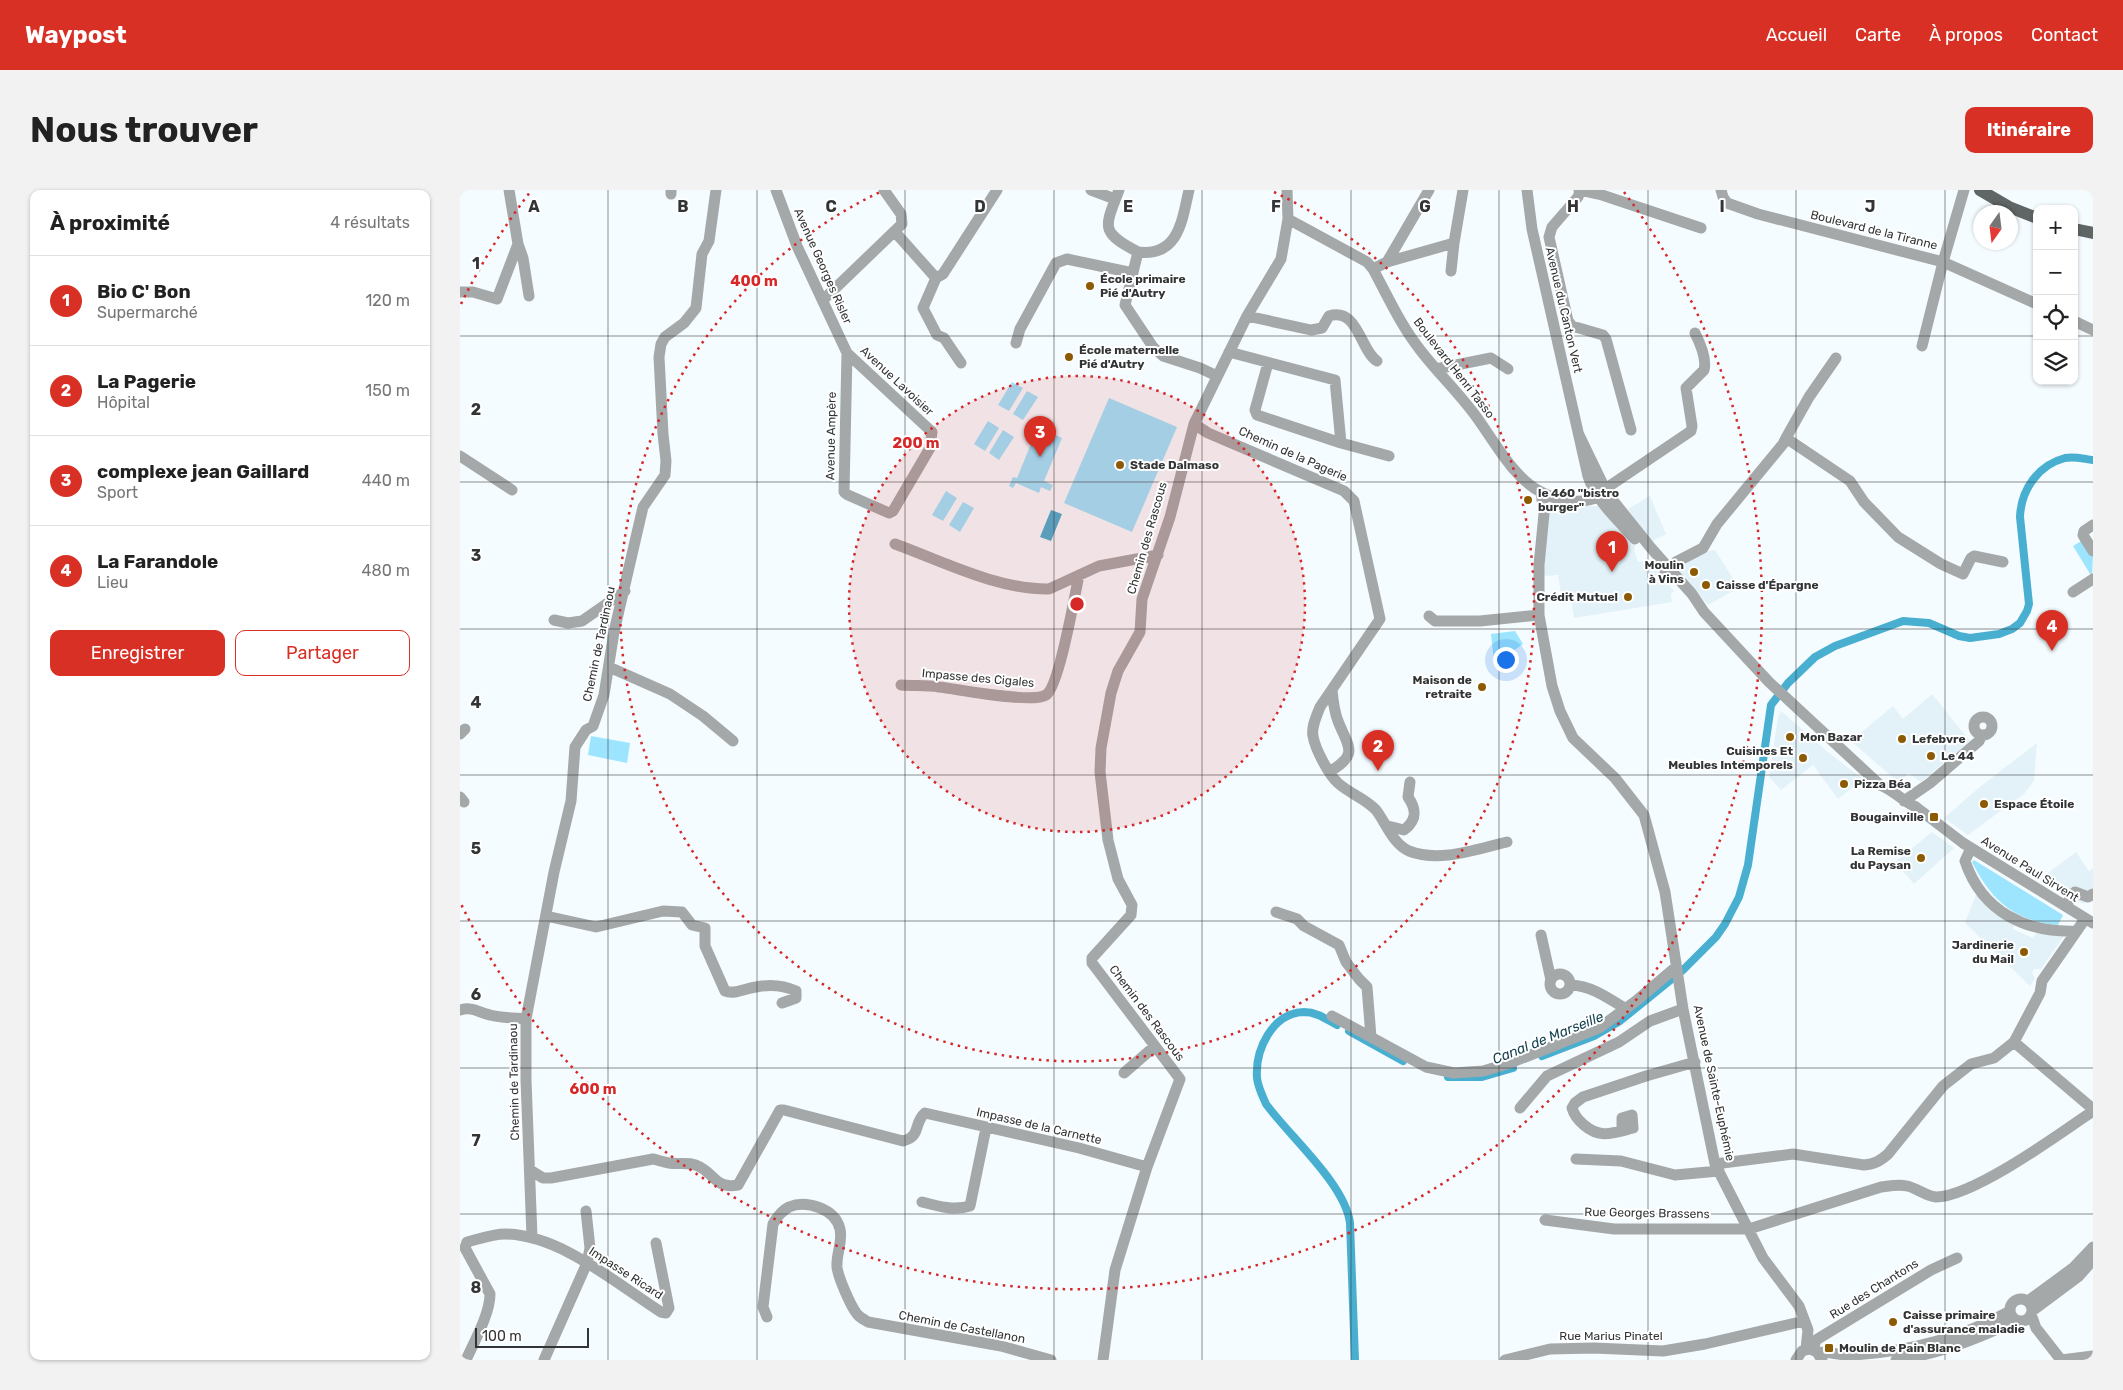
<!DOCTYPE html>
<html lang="fr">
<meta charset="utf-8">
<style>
body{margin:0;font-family:Rubik,sans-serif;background:#f2f2f2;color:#222}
.controls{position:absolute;right:15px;top:15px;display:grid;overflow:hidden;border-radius:10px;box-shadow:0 1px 4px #0004}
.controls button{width:45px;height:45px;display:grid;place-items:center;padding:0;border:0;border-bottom:1px solid #e0e0e0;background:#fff;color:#222;font:25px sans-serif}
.compass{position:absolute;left:1513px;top:15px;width:45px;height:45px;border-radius:50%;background:#fff;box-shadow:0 1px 4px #0004;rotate:194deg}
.scale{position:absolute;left:15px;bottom:12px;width:114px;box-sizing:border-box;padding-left:5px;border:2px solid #323435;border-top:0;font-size:14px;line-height:18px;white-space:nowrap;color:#323435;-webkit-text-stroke:4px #fff;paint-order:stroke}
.you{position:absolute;left:1045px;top:469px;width:18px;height:18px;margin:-12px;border:4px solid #fff;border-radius:50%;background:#1a73e8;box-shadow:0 0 0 8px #1a73e833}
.badge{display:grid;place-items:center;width:32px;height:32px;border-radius:50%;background:#d93025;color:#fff;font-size:16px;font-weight:700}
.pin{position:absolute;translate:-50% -41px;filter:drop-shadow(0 1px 2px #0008)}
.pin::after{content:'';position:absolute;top:26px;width:18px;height:15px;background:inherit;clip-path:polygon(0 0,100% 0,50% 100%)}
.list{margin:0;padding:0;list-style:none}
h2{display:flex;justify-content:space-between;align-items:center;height:65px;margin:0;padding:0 20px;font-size:21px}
h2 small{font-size:16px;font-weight:400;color:#767676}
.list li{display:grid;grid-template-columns:32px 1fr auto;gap:15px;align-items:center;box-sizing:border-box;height:90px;padding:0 20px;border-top:1px solid #e0e0e0}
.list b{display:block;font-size:19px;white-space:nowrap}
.list p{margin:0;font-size:16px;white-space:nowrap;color:#767676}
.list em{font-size:16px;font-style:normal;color:#767676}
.actions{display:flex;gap:10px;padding:15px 20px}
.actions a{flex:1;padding:11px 0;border:1px solid #d93025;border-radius:10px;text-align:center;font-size:18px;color:#d93025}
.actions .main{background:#d93025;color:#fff}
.icon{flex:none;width:28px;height:28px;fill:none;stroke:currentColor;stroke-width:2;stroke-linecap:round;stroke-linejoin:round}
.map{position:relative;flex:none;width:1633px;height:1170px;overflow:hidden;border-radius:10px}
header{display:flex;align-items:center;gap:30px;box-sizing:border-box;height:70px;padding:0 25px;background:#d93025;color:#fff}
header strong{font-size:24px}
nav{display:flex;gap:28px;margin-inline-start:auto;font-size:18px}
.intro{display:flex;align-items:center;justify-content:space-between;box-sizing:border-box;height:120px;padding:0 30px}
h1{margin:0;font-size:35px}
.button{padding:12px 22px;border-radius:10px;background:#d93025;color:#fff;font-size:18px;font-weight:700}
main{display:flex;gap:30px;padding:0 30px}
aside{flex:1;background:#fff;border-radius:10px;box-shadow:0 1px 4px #0004}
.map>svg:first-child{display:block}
.built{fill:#e2f2f8}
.green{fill:#9de5fe}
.water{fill:#49afd0}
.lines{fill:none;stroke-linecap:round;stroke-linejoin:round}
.canal{stroke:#49afd0;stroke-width:8}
.minor{stroke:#a5a8a9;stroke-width:11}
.major{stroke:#606566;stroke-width:12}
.grid{fill:none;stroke:#323435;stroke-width:1;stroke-opacity:0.55}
.ring{fill:none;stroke:#d62828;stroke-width:2.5;stroke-dasharray:2.5 5}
.poi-dot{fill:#8c5a03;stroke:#fff;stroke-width:2}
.labels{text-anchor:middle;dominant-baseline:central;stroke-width:4;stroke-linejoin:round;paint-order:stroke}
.street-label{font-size:12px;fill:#323435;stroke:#fff}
.poi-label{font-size:12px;font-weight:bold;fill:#323435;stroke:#fff;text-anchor:start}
.water-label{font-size:14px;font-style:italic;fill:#184553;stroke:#fff}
.grid-label{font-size:16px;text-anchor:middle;font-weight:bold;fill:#323435;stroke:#fff;stroke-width:4;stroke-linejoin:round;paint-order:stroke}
.centre{fill:#d62828;stroke:#fff;stroke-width:2.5}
.ring-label{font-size:15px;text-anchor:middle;font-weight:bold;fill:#d62828;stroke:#fff;stroke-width:4;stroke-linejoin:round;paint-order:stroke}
</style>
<header>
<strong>Waypost</strong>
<nav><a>Accueil</a><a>Carte</a><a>À propos</a><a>Contact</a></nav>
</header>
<div class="intro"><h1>Nous trouver</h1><a class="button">Itinéraire</a></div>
<main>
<aside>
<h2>À proximité<small>4 résultats</small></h2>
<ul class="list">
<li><span class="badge">1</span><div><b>Bio C' Bon</b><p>Supermarché</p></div><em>120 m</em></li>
<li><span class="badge">2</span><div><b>La Pagerie</b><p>Hôpital</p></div><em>150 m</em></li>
<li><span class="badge">3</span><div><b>complexe jean Gaillard</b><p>Sport</p></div><em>440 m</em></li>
<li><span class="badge">4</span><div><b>La Farandole</b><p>Lieu</p></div><em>480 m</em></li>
</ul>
<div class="actions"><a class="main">Enregistrer</a><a>Partager</a></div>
</aside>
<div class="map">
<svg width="1633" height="1170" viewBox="0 0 1633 1170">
<rect width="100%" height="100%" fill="#f5fcff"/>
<path class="built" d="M1190,306l16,38 -14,7 -14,-16 -10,-16z
M1089,311l29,5h22l35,39 -1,5 4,12 10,-2 26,31 -3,3 1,8 -98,16 -3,-20 -9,1 -4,-24 -15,1 3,-71z
M1255,360l24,38 -31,17 -33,-38 28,-15z
M1472,504l38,47 -49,41 -13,-9 -9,10 -48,-42 42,-35 10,13z
M1321,521l48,42 34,26 -25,20 -25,-34 -32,25 -12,-13 9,-60z
M1577,553l-3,38 -10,13 -56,41 -24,-17 37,-32z
M1472,642l22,16 -40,36 -19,-22z
M1616,662l13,19 4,-3v29l-10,7 -42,-26z
M1517,702l38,31 -2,6 20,9 4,-6 27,4 -23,33h-7l-2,4 3,5 -5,8 -65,-63z"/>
<path class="green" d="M552,192l11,6 -14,23 -11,-6z
M567,201l11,6 -15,23 -10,-6z
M649,208l68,29 -45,105 -68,-29z
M528,231l11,7 -14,23 -11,-7z
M578,237l24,11 -18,43 9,4 -3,6 -9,-4 -2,6 -23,-10 -3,5 -4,-2 4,-9 4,1z
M543,240l11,7 -15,23 -10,-7z
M486,301l11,7 -14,23 -11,-6z
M503,312l11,6 -14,24 -11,-7z
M1623,350l10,16 -1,21 -19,-31z
M1055,441l8,13 -22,16 -7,1 -3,-27z
M131,546l39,7 -3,20 -39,-8z
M1514,670l89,55 -5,10c-44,-4 -67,-25 -86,-63z"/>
<path class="water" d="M591,320l11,4 -11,27 -11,-4z"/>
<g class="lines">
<path class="canal" d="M877,835c-11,-6 -20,-13 -33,-13 -32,1 -49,38 -47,66 1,9 5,17 9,26 24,33 79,80 84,119l5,137
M889,841l54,30
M1082,866l52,-20 26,-15 63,-51 33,-33 9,-13 14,-27 9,-32 23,-160 17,-22 27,-26 20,-11 68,-25 26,2 30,13 11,2 29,-4 13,-5 8,-6 7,-12 2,-7 -9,-87c1,-27 18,-52 45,-59 9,-2 19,1 28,2
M988,887h34l31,-9"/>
<path class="minor" d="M316,0l21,56 50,107 85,79 -2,16 -37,63 -4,2 -41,-18 -4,-3 3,-139
M631,0l24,9
M659,0c-14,37 -20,42 19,62l-13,53 28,42 10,9 37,12 17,8
M1067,0l5,39 56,247c8,25 30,44 47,63
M1119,0l23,5 99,33
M1261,0l2,7 4,6 31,11 185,48 21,-72
M1120,1l-2,6 -26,30 -3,10 19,84 4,5 31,9 3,4 25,91
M211,4v-4
M828,29l79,43 6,7c15,28 28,57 48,82 17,22 37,41 54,64 18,24 38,63 66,77 19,10 43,13 62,3
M435,42l41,46 -13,30 14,27 7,3 17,25
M58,54l5,14 6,38
M678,62c41,5 44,-32 51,-62
M927,72l42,-72
M913,79l14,-7 67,-19 9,-53
M991,81l3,-28
M476,88l7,-4 54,-84
M0,102h13l24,7 21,-55 -9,-54
M363,110l79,-76 -1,-10 -17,-24
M787,126l64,14 11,-2 7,-12c29,-9 31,34 48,45
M1614,131l19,9
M556,153l4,-14 36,-66 11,-4 66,14
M1462,156l21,-84 94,42
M769,162l106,28 6,63
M808,173l-13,47 2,5 84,28 48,13
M976,179l55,-11 17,11
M734,234l14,9 136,58 10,10 26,118 -60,88c-3,8 -9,20 -7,29 2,13 16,39 25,47 12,11 27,15 38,27 10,13 17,34 33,41 31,12 67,-2 98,-9
M1119,245l28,58 44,55 41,46 12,18 65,70 111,103c14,5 23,17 36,22l47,36 130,80
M1326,248l23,-41 27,-39
M0,266l52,34
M1145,299l86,-58 1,-5 -6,-38 18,-18c3,-11 -4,-27 -9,-37
M1081,302l3,22 -5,51v50l13,71 8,25 13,27 42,40 29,37 21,77 18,117 32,155 48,94 36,48 9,24 -2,19
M1633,335l-9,6 -1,4 10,16
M435,354c47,17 103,46 154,45l50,-23 59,-11
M1205,382l11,-10 27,-14 14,-24 66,-80 3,-6 64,43 14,21 34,35 43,27 22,10 8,-16 3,-2 29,6
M1613,402l20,-13
M969,426l6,5h45l59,-6
M94,430l14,3 14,-2 43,-30
M149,477l61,27 33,22 30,25
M441,495c13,1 26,0 38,2 19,2 93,17 107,8 13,-8 29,-101 33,-120
M1514 536a9 9 0 1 1 18 0a9 9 0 1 1-18 0Z
M0,544l5,-5
M869,582c31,-18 19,-25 9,-51 -4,-10 -5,-20 -6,-31
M0,607l4,5
M1444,611l26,-18 49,-42 3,-6
M928,636l16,4c13,-10 13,-20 4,-33l2,-15
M1511,658l-6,13c17,51 61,72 112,70
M1605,716l10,-14 13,5 5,-3
M816,722l21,7 7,7 35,19 7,17 13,17 8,8 4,50
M86,726l50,11 67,-16 19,1 10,13 13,3v18l20,45c9,4 22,-3 31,-4 14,-3 27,-2 40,4v7l-14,5
M1081,745l10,45
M1090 794a10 10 0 1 1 20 0a10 10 0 1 1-20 0Z
M1111,795c21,1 37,13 55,24
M0,820c13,-4 19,3 30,5 12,3 25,3 36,4
M872,826l94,51 28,6 29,-2 27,-8 89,-35 37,-27 40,-34
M1554,852l79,67
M664,883l31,-27
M1060,918l27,-32 72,-34 31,-21 33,-12
M1162,941v-13l10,-3 1,13c-20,5 -33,11 -49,-3 -6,-5 -10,-10 -12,-17l3,-5 8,-6 63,-21 49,-14
M1116,969l45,2 54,14 44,-4
M1255,974l78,-10 71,11c11,-1 16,-4 24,-11l55,-68 28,-22 23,-6 20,-16 26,-49 2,-12 43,-62
M70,980l13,8h8l102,-19c5,1 10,3 16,4 10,2 21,-2 31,4 16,9 17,22 38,18l42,-75h4l119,31c19,-5 10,-18 22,-28l154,35 68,19
M462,1012c15,4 32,9 48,4l16,-78
M1085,1030l69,9h135l132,-42c9,-1 17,-3 26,-1 10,2 18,10 29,11 37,0 125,-64 157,-86
M72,1047l-6,-157v-61l28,-147 17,-71 4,-54 11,-17 7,-4 11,-31 10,-63 29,-125 22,-32 1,-14 -3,-27 -4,-77 2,-13 4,-7 19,-14 12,-15 6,-54 7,-13 7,-51
M1550 1120a11 11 0 1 1 22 0a11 11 0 1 1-22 0Z
M1568,1111l45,-33 20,-21
M1572,1121l47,-35 14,-16
M1571,1124l5,14 25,32 32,-4
M307,1127l-4,-10 10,-83c4,-7 8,-13 16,-17 17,-7 46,1 51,22 3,12 -4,25 -3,38 1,10 15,43 22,49 2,2 6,4 9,6l133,24 50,14
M1353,1160l3,-10 115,-70 26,-12
M1357,1162c12,-1 23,4 35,3 56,-3 109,-17 158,-44
M6,1170c8,-18 24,-46 24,-66l-25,-46 2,-6c12,-3 26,-8 38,-8 56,1 110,49 156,78l5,1 3,-5 -13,-65
M84,1170l43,-97 3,-15 -4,-37
M643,1170l12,-90 32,-103 33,-88 -88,-116v-5l39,-43 1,-10 -14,-26 -10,-39 -8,-68 1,-24 10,-55 7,-22 22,-39 2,-33 28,-82 24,-93 53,-108 34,-57 7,-40 -1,-29
M1045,1170l45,-11 44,-1 69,3 42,-7 99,-23
M1336,1170l6,-9 8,-2 7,3 5,8
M1436,1170c43,-6 82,-21 120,-40"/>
<path class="major" d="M1520,0l29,17 28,11
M1614,39l19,4"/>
</g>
<path class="grid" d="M148,0v1170M297,0v1170M445,0v1170M594,0v1170M742,0v1170M891,0v1170M1039,0v1170M1188,0v1170M1336,0v1170M1485,0v1170M0,146h1577M1614,146h19M0,292h1633M0,439h1633M0,585h1633M0,731h1633M0,878h1633M0,1024h1633"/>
<circle cx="617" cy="414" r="228" fill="#d62828" fill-opacity=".12"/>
<g class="ring">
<circle cx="617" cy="414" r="228"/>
<path d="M814 2A457 457 0 1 1 420 2"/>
<path d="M1 114A685 685 0 0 1 70 2M1164 2A685 685 0 1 1 1 714"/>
</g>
<g class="poi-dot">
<circle cx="630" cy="96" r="5"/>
<circle cx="609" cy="167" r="5"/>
<circle cx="660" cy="275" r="5"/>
<circle cx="1068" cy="310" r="5"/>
<circle cx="1234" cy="382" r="5"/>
<circle cx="1246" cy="395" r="5"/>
<circle cx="1168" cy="407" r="5"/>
<circle cx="1022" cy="497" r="5"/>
<circle cx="1330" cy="547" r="5"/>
<circle cx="1442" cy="549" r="5"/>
<circle cx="1471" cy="566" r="5"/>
<circle cx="1343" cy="568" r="5"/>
<circle cx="1384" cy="594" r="5"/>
<circle cx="1524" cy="614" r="5"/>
<rect x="1469" y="622" width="10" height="10" rx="2.5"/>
<circle cx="1461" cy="668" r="5"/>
<circle cx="1564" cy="762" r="5"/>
<circle cx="1433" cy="1132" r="5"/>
<rect x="1364" y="1153" width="10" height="10" rx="2.5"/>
</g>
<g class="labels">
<g class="street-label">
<text transform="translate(1414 40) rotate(14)">Boulevard de la Tiranne</text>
<text transform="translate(363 76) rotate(66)">Avenue Georges Risler</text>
<text transform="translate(1104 120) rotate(77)">Avenue du Canton Vert</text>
<text transform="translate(994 178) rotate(52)">Boulevard Henri Tasso</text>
<text transform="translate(437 191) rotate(43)">Avenue Lavoisier</text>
<text transform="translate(371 246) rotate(-89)">Avenue Ampère</text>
<text transform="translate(833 264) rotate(24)">Chemin de la Pagerie</text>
<text transform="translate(687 348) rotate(-74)">Chemin des Rascous</text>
<text transform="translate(139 454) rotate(-78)">Chemin de Tardinaou</text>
<text transform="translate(518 488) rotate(5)">Impasse des Cigales</text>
<text transform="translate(1570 679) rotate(32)">Avenue Paul Sirvent</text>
<text transform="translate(687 823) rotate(53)">Chemin des Rascous</text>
<text transform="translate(54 892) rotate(-91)">Chemin de Tardinaou</text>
<text transform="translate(1254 893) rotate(78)">Avenue de Sainte-Euphémie</text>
<text transform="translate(579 936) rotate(13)">Impasse de la Carnette</text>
<text transform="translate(1187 1023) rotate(1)">Rue Georges Brassens</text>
<text transform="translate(166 1083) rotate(33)">Impasse Ricard</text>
<text transform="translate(1414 1099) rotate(-32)">Rue des Chantons</text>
<text transform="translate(502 1137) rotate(11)">Chemin de Castellanon</text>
<text x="1151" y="1146">Rue Marius Pinatel</text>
</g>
<g class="poi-label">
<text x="640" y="89">École primaire<tspan x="640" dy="14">Pié d'Autry</tspan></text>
<text x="619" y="160">École maternelle<tspan x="619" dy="14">Pié d'Autry</tspan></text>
<text x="670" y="275">Stade Dalmaso</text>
<text x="1078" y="303">le 460 "bistro<tspan x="1078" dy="14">burger"</tspan></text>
<text x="1224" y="375" text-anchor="end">Moulin<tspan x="1224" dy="14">à Vins</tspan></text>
<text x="1256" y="395">Caisse d'Épargne</text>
<text x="1158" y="407" text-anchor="end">Crédit Mutuel</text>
<text x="1012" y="490" text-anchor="end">Maison de<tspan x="1012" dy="14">retraite</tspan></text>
<text x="1340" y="547">Mon Bazar</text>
<text x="1452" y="549">Lefebvre</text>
<text x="1333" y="561" text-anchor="end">Cuisines Et<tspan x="1333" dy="14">Meubles Intemporels</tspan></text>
<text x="1481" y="566">Le 44</text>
<text x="1394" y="594">Pizza Béa</text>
<text x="1534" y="614">Espace Étoile</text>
<text x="1464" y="627" text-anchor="end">Bougainville</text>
<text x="1451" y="661" text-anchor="end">La Remise<tspan x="1451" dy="14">du Paysan</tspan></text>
<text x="1554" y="755" text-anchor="end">Jardinerie<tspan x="1554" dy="14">du Mail</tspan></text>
<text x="1443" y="1125">Caisse primaire<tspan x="1443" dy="14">d'assurance maladie</tspan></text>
<text x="1379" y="1158">Moulin de Pain Blanc</text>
</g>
<g class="water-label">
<text transform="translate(1088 848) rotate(-22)">Canal de Marseille</text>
</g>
</g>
<g class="grid-label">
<text x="74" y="22">A</text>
<text x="223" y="22">B</text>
<text x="371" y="22">C</text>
<text x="520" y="22">D</text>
<text x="668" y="22">E</text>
<text x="816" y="22">F</text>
<text x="965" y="22">G</text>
<text x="1113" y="22">H</text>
<text x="1262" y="22">I</text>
<text x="1410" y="22">J</text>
<text x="16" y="79">1</text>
<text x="16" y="225">2</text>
<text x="16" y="371">3</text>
<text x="16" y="518">4</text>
<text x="16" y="664">5</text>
<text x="16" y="810">6</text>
<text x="16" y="956">7</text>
<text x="16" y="1103">8</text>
</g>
<circle cx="617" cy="414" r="8" class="centre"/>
<g class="ring-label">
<text x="294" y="96">400 m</text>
<text x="456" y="258">200 m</text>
<text x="133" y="904">600 m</text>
</g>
</svg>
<div class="controls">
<button>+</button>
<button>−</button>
<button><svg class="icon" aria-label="locate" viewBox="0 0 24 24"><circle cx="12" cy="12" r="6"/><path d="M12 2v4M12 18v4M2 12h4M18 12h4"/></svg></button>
<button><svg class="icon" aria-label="layers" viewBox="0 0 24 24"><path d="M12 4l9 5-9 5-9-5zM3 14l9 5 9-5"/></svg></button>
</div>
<svg class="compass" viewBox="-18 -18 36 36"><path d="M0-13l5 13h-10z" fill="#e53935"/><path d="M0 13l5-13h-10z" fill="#767676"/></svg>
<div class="scale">100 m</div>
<div class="you"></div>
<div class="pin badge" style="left:1152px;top:382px">1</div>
<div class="pin badge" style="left:918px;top:581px">2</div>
<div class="pin badge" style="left:580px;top:267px">3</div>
<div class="pin badge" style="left:1592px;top:461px">4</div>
</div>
</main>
